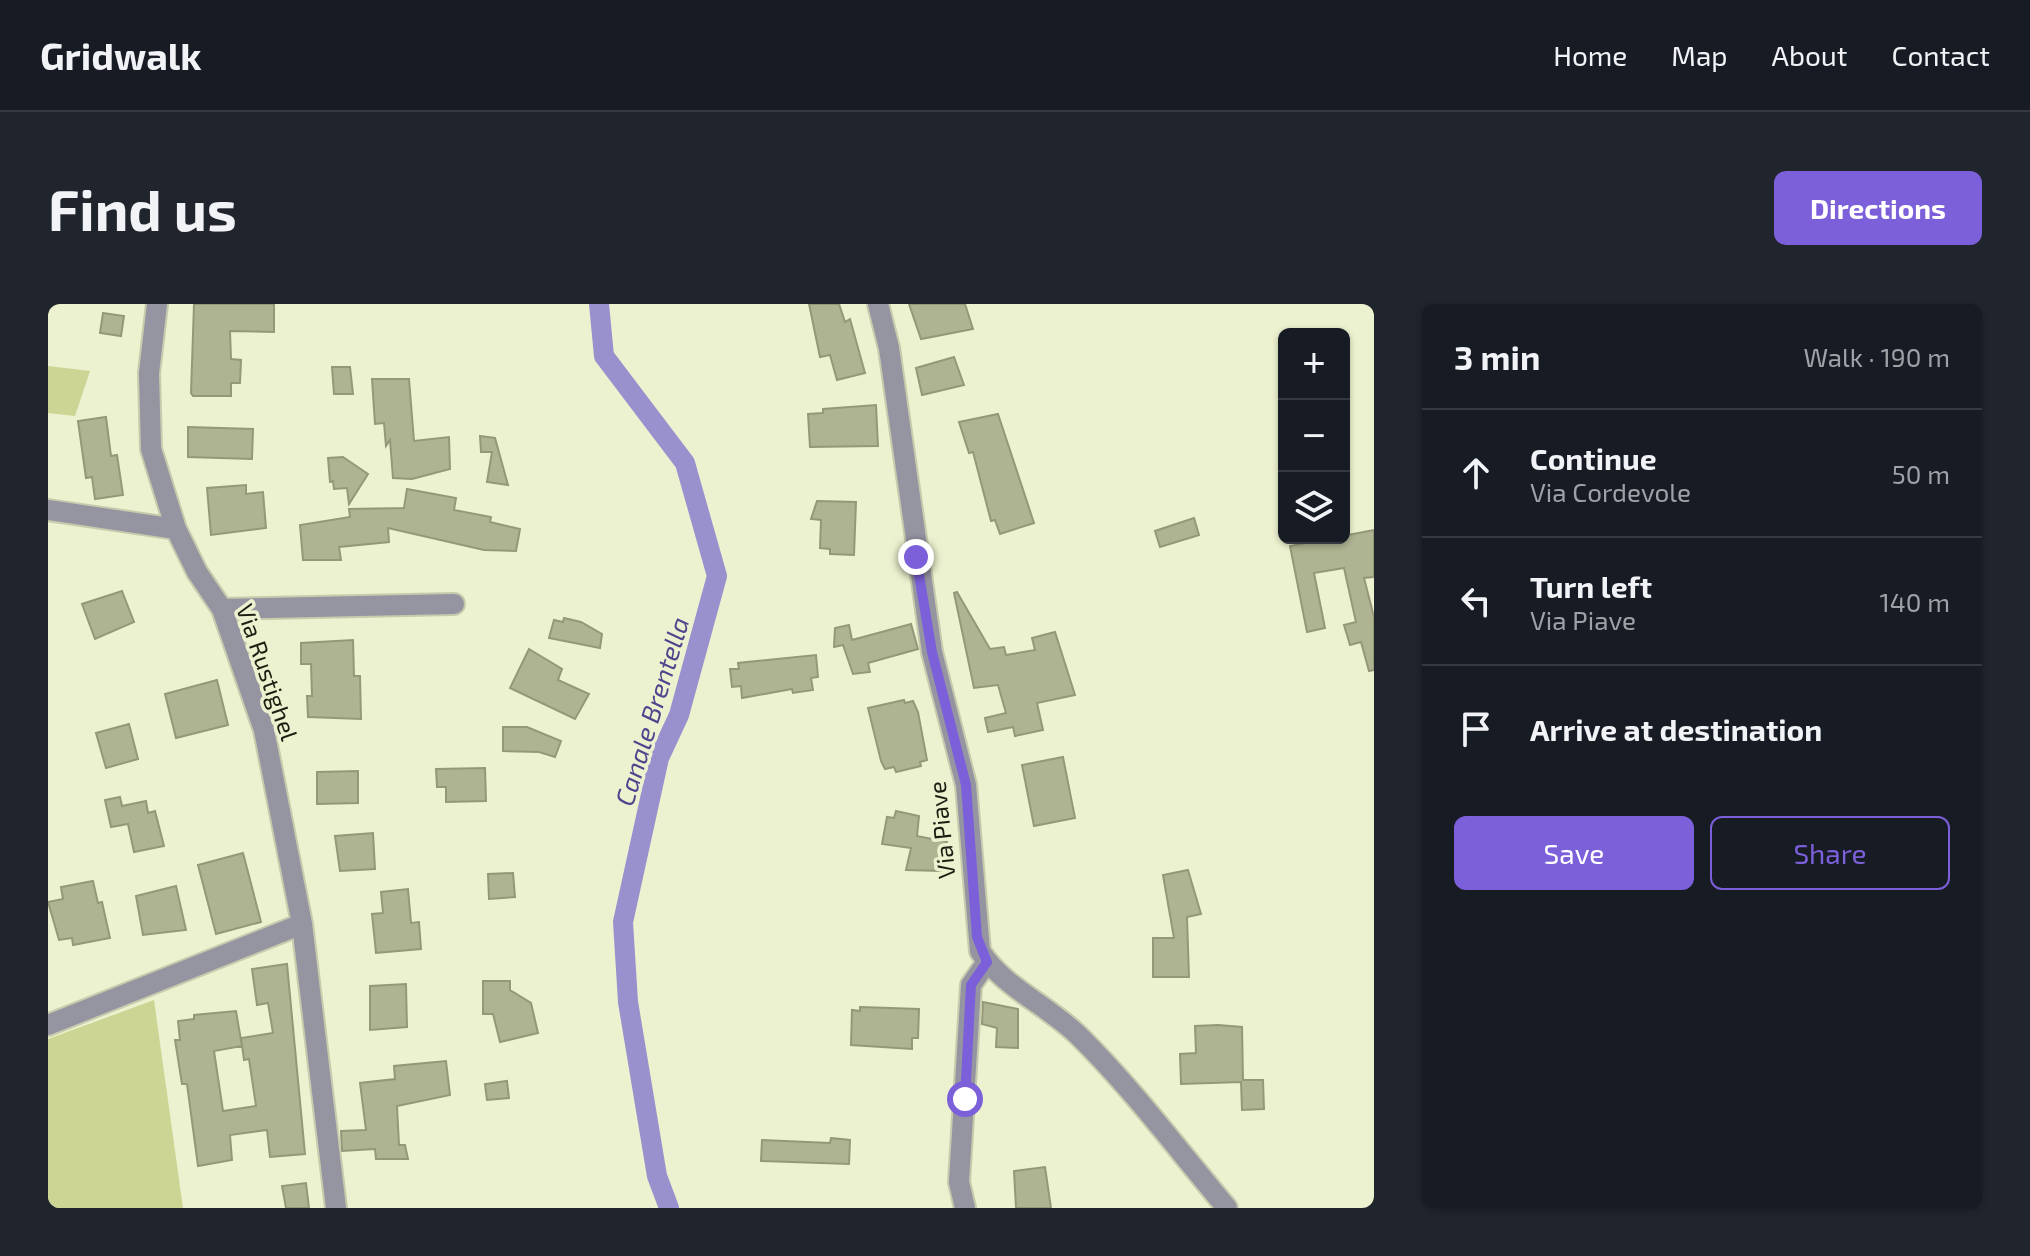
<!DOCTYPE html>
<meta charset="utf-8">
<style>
body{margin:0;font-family:"Exo 2",sans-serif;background:#20242c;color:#f1f3f6}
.controls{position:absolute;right:24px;top:24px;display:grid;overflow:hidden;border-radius:12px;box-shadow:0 2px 6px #0004}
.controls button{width:72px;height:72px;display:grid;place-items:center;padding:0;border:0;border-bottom:2px solid #363941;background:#171b24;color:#f1f3f6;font:40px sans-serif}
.stop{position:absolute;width:24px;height:24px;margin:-18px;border:6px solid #7c60da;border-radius:50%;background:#fff}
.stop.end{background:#7c60da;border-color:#fff;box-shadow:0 2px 8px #0008}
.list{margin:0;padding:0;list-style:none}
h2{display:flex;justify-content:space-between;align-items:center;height:104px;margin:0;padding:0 32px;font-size:34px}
h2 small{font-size:26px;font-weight:400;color:#9ea1a6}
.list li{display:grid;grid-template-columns:52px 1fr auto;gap:24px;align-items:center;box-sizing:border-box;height:128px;padding:0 32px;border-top:2px solid #363941}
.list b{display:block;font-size:30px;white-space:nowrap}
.list p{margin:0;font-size:26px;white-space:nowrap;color:#9ea1a6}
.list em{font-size:26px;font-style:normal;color:#9ea1a6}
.actions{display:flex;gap:16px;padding:24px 32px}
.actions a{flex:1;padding:18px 0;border:2px solid #7c60da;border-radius:12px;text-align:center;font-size:28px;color:#7c60da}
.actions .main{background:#7c60da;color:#fff}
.icon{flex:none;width:44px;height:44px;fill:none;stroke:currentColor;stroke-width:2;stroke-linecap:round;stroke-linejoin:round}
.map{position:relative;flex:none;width:1326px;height:904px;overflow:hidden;border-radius:12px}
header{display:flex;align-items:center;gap:48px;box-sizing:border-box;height:112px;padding:0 40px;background:#171b24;border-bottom:2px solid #363941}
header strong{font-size:38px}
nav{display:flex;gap:44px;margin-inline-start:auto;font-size:28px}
.intro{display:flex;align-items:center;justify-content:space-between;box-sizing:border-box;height:192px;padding:0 48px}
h1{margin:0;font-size:56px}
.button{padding:20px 36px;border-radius:12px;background:#7c60da;color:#fff;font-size:28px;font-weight:700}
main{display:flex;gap:48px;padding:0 48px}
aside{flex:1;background:#171b24;border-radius:12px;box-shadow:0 2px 6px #0004}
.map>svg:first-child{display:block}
.green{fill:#cdd594}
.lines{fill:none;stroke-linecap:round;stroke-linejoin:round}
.canal{stroke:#9991ce;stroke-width:20}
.building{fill:#aeb392;stroke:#949878;stroke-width:2}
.minor-casing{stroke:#c7cbad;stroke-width:24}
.minor{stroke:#9594a1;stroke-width:20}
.route{stroke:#7c60da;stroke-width:10}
.labels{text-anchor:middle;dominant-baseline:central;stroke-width:7;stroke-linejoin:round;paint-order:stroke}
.street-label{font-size:24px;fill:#1c1e11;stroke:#ecf1cf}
.water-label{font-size:26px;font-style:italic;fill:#52438d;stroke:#ecf1cf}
</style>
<header>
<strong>Gridwalk</strong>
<nav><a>Home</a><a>Map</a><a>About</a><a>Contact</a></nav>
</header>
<div class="intro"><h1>Find us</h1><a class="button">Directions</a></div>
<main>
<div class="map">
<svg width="1326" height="904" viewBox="0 0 1326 904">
<rect width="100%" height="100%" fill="#ecf1cf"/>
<path class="green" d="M0,62l42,5 -15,45 -27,-3z
M106,696l29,208h-135v-169z"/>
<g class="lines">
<path class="canal" d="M551,0l5,52 81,107 32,113 -38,139 -20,43 -36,164 5,80 29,174 12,32"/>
</g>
<path class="building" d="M146,0h80v28l-44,-1 1,28 10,1 -1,23h-9v13h-38l-2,-3z
M761,0h30l6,18 5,-3 15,54 -28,7 -7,-25 -10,2z
M861,0h56l8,25 -52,10z
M55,9l21,3 -3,20 -21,-3z
M906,53l10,28 -42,10 -6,-27z
M284,63h18l3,27h-19z
M324,75h37l5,62 35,-4 1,32 -38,10 -19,-1 -3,-38 -4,6 -2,-23 -9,1z
M828,101l2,41 -68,1 -2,-33 15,-1v-4z
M950,110l36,109 -34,11 -5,-14 -4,1 -18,-69 -4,1 -10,-31z
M58,113l5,39 6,-1 6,40 -28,4 -3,-22 -6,1 -8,-57z
M140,123l65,2 -1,30 -64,-2z
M432,132l15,2 13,47 -21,-3 5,-30h-11z
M295,153l25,17 -19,30 -2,-16 -13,1 -1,-8 -3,1 -2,-24z
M198,181v9l17,-2 3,36 -55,7 -4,-47z
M359,185l49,9 -2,12 37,7 -1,5 30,7 -4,22 -32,-1 -96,-22 1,14 -50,5 2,13h-38l-3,-35 50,-8 -1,-8 55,-1z
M769,197l39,1 -2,53 -24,-1v-5l-10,-1 1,-28 -10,-1z
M1146,214l5,17 -39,12 -5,-16z
M1326,226v47l-10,1 10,39v53l-5,1 -8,-29 -11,3 -6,-20 12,-3 -12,-54 -30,5 11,55 -18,4 -17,-86z
M74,287l12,31 -39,17 -13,-35z
M909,288l33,57 14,-2 2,8 29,-5 -3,-12 23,-6 20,63 -38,8 6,27 -28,6 -2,-9 -25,5 -3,-14 21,-5 -8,-28 -24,3 -20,-95z
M516,314l17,4 21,12 -2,14 -51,-10 5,-18 9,2z
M863,320l7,25 -50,14 2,9 -17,2 -10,-29 -9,2 1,-19 14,-3 3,15z
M305,336l1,36h6l1,43 -53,-2 -1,-21h5l-1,-32h-10v-21z
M481,345l33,20 -4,11 31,14 -14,25 -65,-31z
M768,351l2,22 -7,1 2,12 -20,3 -1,-4 -50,9 -1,-12 -9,1 -2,-18h9l-1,-6z
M169,376l11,45 -52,13 -11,-44z
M856,396l1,3 8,-2 5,11 9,48 -7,2 1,4 -25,6 -2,-5 -9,2 -4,-8 -13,-53z
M81,420l9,35 -32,9 -10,-35z
M455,423h24l34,14 -6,16 -16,-5 -36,-1z
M1015,453l12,61 -41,8 -12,-61z
M437,464l1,33 -40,1v-15h-9l-1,-18z
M310,467v32l-41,1v-32z
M72,493l2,9 24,-5 2,12 7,-2 9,35 -30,6 -6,-28 -17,3 -6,-27z
M848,507l23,5 -2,20 30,6 -6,29 -35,-1 5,-22 -29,-4 5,-27 7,1z
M325,529l2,36 -35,2 -5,-35z
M195,549l18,69 -45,12 -18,-69z
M1140,566l13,44 -14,3 2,60h-36v-39h21l-11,-63z
M465,569l2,24 -26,2 -1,-25z
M45,577l5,22 4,-1 8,36 -37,7 -1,-7 -13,2 -11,-38 15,-3 -2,-12z
M128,582l10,44 -43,5 -7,-39z
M360,585l3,34 8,-1 2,27 -45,4 -4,-39 11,-1 -2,-21z
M239,660l18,190 -35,3 -3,-27 -37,5 2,25 -34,6 -11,-82h-5l-7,-44h5l-2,-19 16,-2v-4l42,-4 6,35 -28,5 9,60 33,-5 -7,-47 -5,1 -3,-22 32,-5 -5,-30 -11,2 -5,-36z
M435,677h27v9l21,13 7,30 -38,9 -7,-28h-10z
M358,680l1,43 -37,3v-44z
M935,698l35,7v39l-22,-1 1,-19 -15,-4z
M812,703l59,2 -1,29h-6v11l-61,-4 1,-35 8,1z
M1170,721l24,2 1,53h20l1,29 -22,1 -1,-28 -60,2 -1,-30 16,-1 -1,-27z
M398,757l4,34 -53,11 2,39h6l3,14h-32l-1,-10 -33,2 -1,-20 25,-1 -6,-47 35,-4 -1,-13z
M459,777l2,17 -22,2 -2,-16z
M783,834l19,2 -1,24 -88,-3 1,-21 68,3z
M997,863l6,41h-35l-2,-37z
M258,879l3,25h-23l-4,-22z"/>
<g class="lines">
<g class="minor-casing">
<path id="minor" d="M109,0l-8,69 2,76 25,80 21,43 25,37 42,121 38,194 34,284
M830,0l11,44 43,304 34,133 14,166c23,36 67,54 98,84 54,53 100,115 149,173
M0,206l128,19
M174,305l232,-5
M0,721l254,-101
M917,904l-6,-26 12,-197 16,-23"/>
</g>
<use href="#minor" class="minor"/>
</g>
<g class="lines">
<path class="route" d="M868,253l16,95 34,133 11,152 10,25 -16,23 -6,114"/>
</g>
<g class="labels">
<g class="street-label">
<text transform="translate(220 368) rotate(71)">Via Rustighel</text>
<text transform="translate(893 526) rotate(-96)">Via Piave</text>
</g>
<g class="water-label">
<text transform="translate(603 407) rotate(-73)">Canale Brentella</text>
</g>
</g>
</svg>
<div class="controls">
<button>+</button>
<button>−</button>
<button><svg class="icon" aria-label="layers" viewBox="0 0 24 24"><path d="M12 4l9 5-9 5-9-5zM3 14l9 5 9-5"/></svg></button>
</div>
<div class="stop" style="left:917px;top:795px"></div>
<div class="stop end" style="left:868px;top:253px"></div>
</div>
<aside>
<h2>3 min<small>Walk · 190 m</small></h2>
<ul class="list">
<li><svg class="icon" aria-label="ahead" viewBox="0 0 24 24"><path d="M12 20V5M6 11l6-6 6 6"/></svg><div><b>Continue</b><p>Via Cordevole</p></div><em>50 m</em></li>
<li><svg class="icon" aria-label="left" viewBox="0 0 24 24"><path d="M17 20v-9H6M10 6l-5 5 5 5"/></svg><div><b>Turn left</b><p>Via Piave</p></div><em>140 m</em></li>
<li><svg class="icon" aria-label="arrive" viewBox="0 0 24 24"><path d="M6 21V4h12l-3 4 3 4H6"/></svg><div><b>Arrive at destination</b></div></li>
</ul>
<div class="actions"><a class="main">Save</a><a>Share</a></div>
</aside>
</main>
